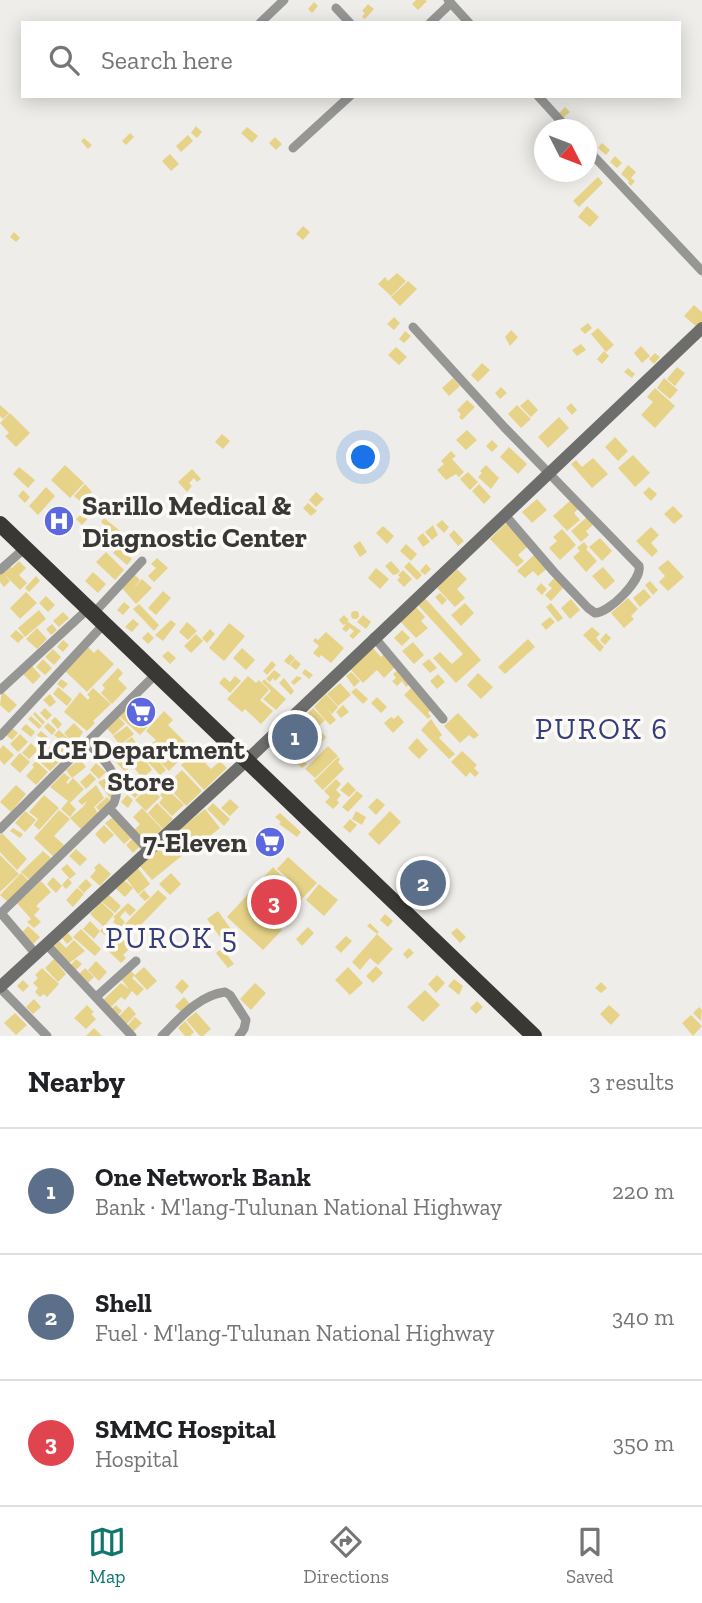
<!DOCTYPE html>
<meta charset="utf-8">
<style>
body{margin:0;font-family:"Zilla Slab",serif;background:#f2f2f2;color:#202124}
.compass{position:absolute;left:534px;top:119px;width:63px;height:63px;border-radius:50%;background:#fff;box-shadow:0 4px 18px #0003;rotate:132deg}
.you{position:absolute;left:364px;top:458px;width:24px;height:24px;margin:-18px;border:5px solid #fff;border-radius:50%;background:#1a73e8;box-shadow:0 0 0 10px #1a73e833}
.badge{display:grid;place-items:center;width:46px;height:46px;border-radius:50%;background:#0f766e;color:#fff;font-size:23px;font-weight:700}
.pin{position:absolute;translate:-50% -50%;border:4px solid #fff;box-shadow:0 2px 7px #0006}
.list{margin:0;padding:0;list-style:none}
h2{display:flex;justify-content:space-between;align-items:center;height:91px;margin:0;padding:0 28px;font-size:30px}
h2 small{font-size:23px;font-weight:400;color:#757577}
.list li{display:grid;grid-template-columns:46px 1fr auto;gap:21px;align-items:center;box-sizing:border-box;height:126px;padding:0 28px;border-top:2px solid #e0e0e0}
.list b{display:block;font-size:26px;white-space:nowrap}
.list p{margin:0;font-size:23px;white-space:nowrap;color:#757577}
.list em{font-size:23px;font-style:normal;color:#757577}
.icon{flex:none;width:38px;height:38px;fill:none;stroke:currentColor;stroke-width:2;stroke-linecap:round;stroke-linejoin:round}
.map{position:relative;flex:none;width:702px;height:1036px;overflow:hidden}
.search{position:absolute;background:#fff;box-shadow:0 4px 18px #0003;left:21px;right:21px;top:21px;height:77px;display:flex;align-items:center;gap:18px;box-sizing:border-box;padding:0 24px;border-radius:0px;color:#757577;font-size:26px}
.sheet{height:469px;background:#fff}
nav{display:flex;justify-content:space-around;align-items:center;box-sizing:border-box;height:98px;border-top:2px solid #e0e0e0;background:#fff;font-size:19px;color:#757577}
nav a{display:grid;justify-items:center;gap:4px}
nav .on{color:#0f766e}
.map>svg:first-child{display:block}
.building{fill:#e6d388}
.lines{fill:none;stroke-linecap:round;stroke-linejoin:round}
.street{stroke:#969695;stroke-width:9}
.secondary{stroke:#6d6d6b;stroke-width:12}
.highway{stroke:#393835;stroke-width:16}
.labels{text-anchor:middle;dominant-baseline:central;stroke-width:7;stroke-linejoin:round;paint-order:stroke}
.poi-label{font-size:28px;font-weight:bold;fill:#393837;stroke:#fbfaf6;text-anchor:start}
.neighbourhood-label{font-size:30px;letter-spacing:2px;fill:#363d79;stroke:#fbfaf6}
</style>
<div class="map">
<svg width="702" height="1036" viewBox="0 0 702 1036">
<rect width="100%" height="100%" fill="#eeede9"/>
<path class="building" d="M416,0h9l2,1 -9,9 -6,-6z
M314,2l4,4 -6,7 -4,-4z
M368,4l6,5 -9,10 -3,-2 3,-4 -3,-2z
M565,107l5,5 -6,5 -5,-4z
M196,126l6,6 -5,6 -6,-5z
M247,127l11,9 -6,7 -11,-10z
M130,133l4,4 -8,8 -4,-4z
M188,135l5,6 -12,11 -5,-6z
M275,137l7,7 -6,6 -7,-7z
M84,138l8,7 -4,4 -7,-8z
M602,143l8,7 -4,5 -8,-7z
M170,154l9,10 -8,7 -9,-10z
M615,156l7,7 -5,5 -7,-6z
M628,165l8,7 -5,6 4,3 -4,5 -3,-3 1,-2 -8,-7z
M598,177l5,6 -24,24 -6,-6z
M587,206l12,11 -9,10 -12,-10z
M303,226l7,6 -7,8 -7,-6z
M14,232l6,6 -4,4 -6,-5z
M397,273l9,8 -15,15 -13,-12 7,-7 3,4z
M408,281l9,8 -17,17 -9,-9z
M694,305l8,7v12l-4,4 -14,-12z
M394,317l6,6 -6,7 -7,-6z
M588,323l4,5 -7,6 -5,-5z
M598,328l16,17 -8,7 -15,-18z
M511,330l7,7 -8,9 -5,-9z
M405,331l6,5 -7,7 -5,-4z
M581,344l5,6 -9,6 -5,-6z
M641,346l9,10 -8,7 -8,-10z
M396,347l11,10 -8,8 -11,-10z
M604,351l5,5 -7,8 -5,-5z
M655,353l5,4 -6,7 -5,-5z
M482,363l8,7 -12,12 -7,-7z
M677,367l8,6 -10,13 -8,-7z
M628,368l7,6 -3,4 -8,-6z
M453,378l7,8 -11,10 -7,-8z
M664,378l14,12 -8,9 -13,-11z
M501,387l6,6 -7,6 -5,-6z
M655,388l20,18 -20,22 -14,-13 12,-13 -6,-5z
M528,399l10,11 -7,7 -11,-11z
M467,400l8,7 -13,13 -3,-3 2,-3 -4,-4z
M571,403l6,7 -5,5 -6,-7z
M0,405l9,8 -6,6 -3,-3z
M517,405l14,14 -10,9 -13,-14z
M10,413l20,20 -14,14 -11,-11 4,-3 -9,-10z
M559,417l10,11 -21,20 -10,-11z
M467,430l10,10 -11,10 -10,-10z
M222,434l8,7 -7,8 -8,-7z
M615,437l13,14 -10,10 -13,-14z
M492,440l6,6 -6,6 -6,-6z
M509,447l18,17 -9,10 -18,-17z
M451,451l5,5 -4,3 12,13 -5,5 -3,-3 -10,6 -9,-10 7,-6 -3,-3z
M633,455l17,18 -15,14 -17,-19z
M593,458l15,16 -16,14 -21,-24 5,-4 6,7z
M65,465l19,18 -14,15 -19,-18z
M486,465l13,13 -8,11 -13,-12 4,-4 -2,-2z
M19,467l16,13 -7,8 -15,-14z
M192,469l9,10 -4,3 -3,-4 -5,5 3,3 -5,6 -9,-10z
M468,472l10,10 -8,8 -10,-11z
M85,484l7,8 -10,11 -8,-7z
M479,484l12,13 -7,7 -12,-13z
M46,487l9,9 -17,19 -9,-9z
M649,487l8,7 -6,7 -8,-8z
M23,490l7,7 -5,6 -7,-7z
M316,492l8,7 -8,8 -7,-7z
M537,499l10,11 -15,13 -10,-11z
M572,499l7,9 -5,5 6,7 -13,11 -14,-15z
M308,503l9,8 -6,5 -8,-8z
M673,506l10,10 -9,8 -10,-10z
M58,509l12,11 -11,12 -11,-11z
M85,511l5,5 -8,9 -6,-6z
M587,517l7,7 -8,7 3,4 -8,7 -10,-11z
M104,518l20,16 -11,13 -12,-11 7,-8 -7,-6z
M442,520l7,7 -5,6 -8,-8z
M507,522l22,23 -11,10 6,6 -7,6 -27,-28z
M433,525l5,10 -6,5 -7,-8z
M383,526l11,10 -7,8 -11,-11z
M651,527l8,8 -8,8 7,8 -6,6 -16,-16z
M562,529l14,16 -16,15 -11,-12 8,-7 -4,-4z
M454,530l10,11 -6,5 -9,-11z
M423,533l7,9 -7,5 -6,-9z
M600,538l12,13 -10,10 -13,-14z
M360,541l7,11 -7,5 -7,-11z
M584,542l4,5 -2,2 11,12 -11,11 -13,-15 7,-6 -3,-3z
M121,544l7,6 -2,3 6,6 -5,6 -14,-12z
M406,544l11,10 -6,7 -11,-10z
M106,552l18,18 -9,10 -19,-18z
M535,554l13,14 -10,8 -5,-5 -8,7 -8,-7z
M157,558l11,10 -14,14 -6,-6 8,-8 -5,-4z
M668,560l16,17 -16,14 -9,-9 6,-6 -7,-8z
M19,561l7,7 -7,7 8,8 -7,7 -16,-16 6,7 -6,6 -4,-5v-9l9,-8 3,3z
M391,561l9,10 -3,3 -4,1 -8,-9z
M409,562l13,13 -5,5 -13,-13z
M426,564l5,5 -6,6 -5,-4z
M603,567l12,14 -10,9 -13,-14z
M376,568l13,11 -9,10 -12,-11z
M457,569l10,10 -10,10 8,9 -10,9 -18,-19z
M403,570l9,9 -8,8 -7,-7 3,-3 -2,-2z
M93,572l13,12 -8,9 -13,-12z
M134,574l6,6 -7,9 9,-10 10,9 -16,16 -15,-17z
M36,576l4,5 -11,11 -4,-4z
M554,578l10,9 -13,14 -6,-6 7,-7 -4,-3z
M650,581l8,9 -5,5 -8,-10z
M541,583l6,6 -5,6 -6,-6z
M644,589l7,8 -11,10 -7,-9z
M163,591l8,7 -15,17 -8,-7z
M26,592l11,11 -17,16 -10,-11z
M440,593l7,7 -5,5 -7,-8z
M46,596l9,9 -7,7 -9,-9z
M424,597l57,63 -25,23 -23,-25 7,-6 12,12 11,-10 -46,-50z
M628,598l10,11 -7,7 3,3 -10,9 -13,-15z
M571,599l9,11 -10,9 -9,-11z
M124,602l6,5 -7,8 -6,-5z
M465,603l9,10 -13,13 -10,-11z
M551,603l12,15 -5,4 -12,-15z
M139,604l20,21 -5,6 -21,-22z
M415,606l10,11 -4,4 7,7 -12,10 -17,-18z
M39,610l7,9 -21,18 -7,-9z
M351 615a4 4 0 1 1 8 0a4 4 0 1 1-8 0Z
M63,612l6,6 -10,9 -6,-6z
M344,615l5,5 -2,1 14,10 -8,8 -4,-3 5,-5 -4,-3 -4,4 -4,-3 4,-5 -3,1 -4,-5z
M363,615l8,7 -5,7 -9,-7z
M550,617l5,5 -9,8 -5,-6z
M133,619l6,5 -7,8 -7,-5z
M171,620l5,4 -13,17 -8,-6z
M187,622l10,9 -9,9 -9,-8z
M229,623l16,13 -21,25 -15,-13z
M52,624l5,6 -6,5 -5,-6z
M592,627l8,7 -4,4 8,9 -4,5 -17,-17z
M37,628l10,11 -10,10 -11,-10z
M210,629l5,5 -8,9 -5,-5z
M16,630l8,7 -6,6 -8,-7z
M402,630l8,8 -8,8 -8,-8z
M148,632l6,6 -6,6 -6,-6z
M326,632l18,16 -13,15 -10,-8 -2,3 -6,-5 6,-7 -6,-5 2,-3 3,2z
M606,633l5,5 -6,7 -5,-5z
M196,634l7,7 -12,12 -7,-7z
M528,639l7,8 -30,27 -7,-7z
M63,640l6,5 -6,7 -6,-5z
M413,642l11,13 -10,9 -12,-13z
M88,647l6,6 4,-4 16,15 -27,28 -22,-21z
M372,647l9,10 3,-3 12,12 -12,12 -7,-8 -14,13 -14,-15z
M242,648l13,12 -9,10 -13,-12z
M53,649l8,8 -7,8 -9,-8z
M168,651l8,7 -6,6 -8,-8z
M290,654l5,4 -6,7 -5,-4z
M43,659l9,9 -7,7 -9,-8z
M295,659l6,5 -5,6 -6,-5z
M429,659l8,9 -7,5 -8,-9z
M272,661l4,4 -9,10 -4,-4z
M32,666l9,10 -8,8 -10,-10z
M118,668l5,5 -5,6 9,9 -15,16 -11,-11 4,-5 -3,-3z
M305,669l8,6 -4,4 -7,-6z
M274,670l7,5 -6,6 -2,-3 -3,4 -4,-3z
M398,670l12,14 -4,3 -4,-6 -5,5 -5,-5 4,-3 -3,-4z
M351,672l9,9 -6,6 -8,-11z
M478,673l15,14 -12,12 -14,-14z
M438,674l7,8 -8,7 -7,-8z
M235,676l6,5 -11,12 -11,-10 5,-6 6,5z
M248,676l8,7 3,-3 10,10 -9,10 13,11 -12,13 -16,-15 -3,3 -15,-13z
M297,676l5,2 -8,7 -3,-3z
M284,678l10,13 -3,4 -12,-12z
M61,679l7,5 -5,5 -6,-5z
M264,679l22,20 -10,11 -13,-11 8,-8 -9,-9z
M340,683l11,12 -13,11 -11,-12z
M58,687l14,12 -5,7 -14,-12z
M93,688l18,16 -18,17 2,2 -8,8 -23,-19 16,-20 8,8 2,-3 -3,-2z
M356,688l12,11 -5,5 -12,-12z
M411,688l21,21 -4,4 3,3 -3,3 -24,-24z
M2,691l15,14 -8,8 -9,-8z
M50,694l6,8 -6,5 -7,-7z
M326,694l12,13 -6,7 -6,-6 10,12 -6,5 -16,-18z
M377,697l10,10 -6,6 -10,-10z
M131,701l22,20 -13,14 -22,-20z
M343,705l6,7 -8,6 -5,-6z
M45,708l7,7 -5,5 -7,-7z
M313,708l12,12 -7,7 -12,-12z
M164,711l9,9 -5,5 23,23 -22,23 -13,-13 10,12 -6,5 -15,-16 9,-12 -3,-3 5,-4 -10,-9z
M35,712l10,10 -2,3 -10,-11z
M458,713l21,22 -5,4 -5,-4 -9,8 -16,-17z
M117,715l8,9 -12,11 -8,-9z
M398,715l6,7 -11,11 -9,-10 7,-6 3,2z
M31,716l11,10 -3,3 -11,-10z
M55,717l7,7 -4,5 -7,-8z
M305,717l9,8 -7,7 -8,-8z
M431,719l11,16 -3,3 16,16 -6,5 -28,-29z
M48,723l8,7 -4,5 -8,-8z
M74,723l9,9 -8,12 -11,-11z
M26,724l9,8 -4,5 -10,-8z
M127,726l7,8 -14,11 -7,-9z
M12,728l6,5 -6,7 -6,-5z
M296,728l11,11 -3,2 3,3 -7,7 -3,-3 -2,2 -11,-11z
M318,729l8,8 -6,7 -9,-8z
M59,730l16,15 -20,21 -12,-12 15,-16 -4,-3z
M41,731l7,6 -4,4 -7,-6z
M20,734l8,8 -10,10 -8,-8z
M132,737l7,10 -13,9 -6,-10z
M417,738l11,12 -9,9 -11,-11z
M31,743l7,7 -9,9 -7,-6z
M3,745l11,10 -10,10 -4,-5v-11z
M113,746l17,18 12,-9 10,15 -10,8 -10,-13 -7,7 -18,-20z
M328,746l10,10 -23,22 -10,-9z
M311,747l5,5 -7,7 -6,-6z
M462,751l15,14 -3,3 5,5 -4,4 -5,-5 -4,5 -15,-15z
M195,752l16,17 9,-8 7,7 -23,22 -23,-25z
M295,752l12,12 -5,4 -11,-11z
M20,753l10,9 -10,11 -10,-9z
M42,755l13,11 -5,5 -12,-11z
M338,757l2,2 -2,3 6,7 -21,21 -9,-9z
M80,759l6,8 -14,11 -6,-8z
M36,761l12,11 -12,13 -10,-9 8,-9 -2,-2z
M96,763l10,9 -7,7 -9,-9z
M182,770l20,21 -16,15 -20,-21z
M64,773l6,5 -4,4 2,2 5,-6 11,11 -14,14 6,6 -6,8 -9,-8 7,-8 -18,-14z
M90,773l6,6 -10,10 -6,-7z
M129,775l7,6 -7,8 -6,-6z
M108,777l9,15 -7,6 -12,-16z
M141,779l6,6 -12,13 -7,-7z
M336,779l5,5 -5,6 5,5 -4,5 2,3 -6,6 -8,-7 5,-5 -6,-6z
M348,782l8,8 -7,7 -9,-7z
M16,785l10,9 -15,18 -11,-10z
M96,785l8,13 -10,9 4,6 -17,16 -11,-11 13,-11 3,3 -3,-3 4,-6 -5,4 -4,-4z
M149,786l11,11 -14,14 -11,-11z
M167,789l17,16 -12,11 -13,-13 4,-5 -3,-3z
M357,791l6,5 -15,16 -6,-5z
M44,795l15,13 -20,22 -5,-5 4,-6 -9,-7z
M127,795l6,5 -5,8 -7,-6z
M107,797l5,5 -12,10 -4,-5z
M377,798l8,7 -9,10 -8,-8z
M230,799l9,8 -9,9 -9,-8z
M157,803l16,16 -10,10 -15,-16z
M213,803l17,16 -6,7 -17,-17z
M142,808l20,21 -14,14 -14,-13 6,-6 -7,-7z
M205,809l15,19 -34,27 -15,-19z
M59,810l11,9 -16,17 10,9 -10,12 -20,-19z
M25,811l11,9 -11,12 -10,-9z
M356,811l10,6 -4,8 -10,-6z
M390,811l11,11 -22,23 -11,-11z
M280,813l21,19 -4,5 -18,-13 2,-2 -6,-5z
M113,817l18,21 -7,6 -19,-21z
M350,819l7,6 -7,8 -7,-6z
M104,825l10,10 -10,9 -9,-10z
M13,828l10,6 -3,4 -10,-7z
M2,833l25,26 -10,11 -17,-18v-17z
M169,837l15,17 -32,26 -13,-15z
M132,839l7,8 -6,6 -7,-8z
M76,849l11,10 -7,7 -11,-10z
M43,851l9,8 -22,21 -9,-8z
M0,855l19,19 -19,18z
M288,857l29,26 -38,40 -11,-11 26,-28 -17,-15z
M99,863l12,11 -11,12 -10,-9 6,-7 -2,-2z
M67,864l9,10 -6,5 -9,-10z
M137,867l13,17 -12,10 -13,-17z
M273,867l15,15 -25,30 19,18 -19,20 -36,-33z
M21,873l8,8 -21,21 -8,-7z
M171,873l10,11 -11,11 -11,-11z
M53,877l9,9 -6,7 -9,-9z
M68,878l4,5 -6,6 -4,-4z
M86,879l6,6 -8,8 -6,-6z
M123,879l10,9 -8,9 -10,-9z
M41,881l10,11 -15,14 4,3 -6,6 7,7 -7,6 -7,-6 4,-3 -14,-16z
M319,884l19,16 -14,16 -18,-16z
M77,888l7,6 -11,13 -7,-7z
M144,890l6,7 -5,4 -6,-6z
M158,890l9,8 -33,34 -9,-8z
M108,894l13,12 -6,7 -13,-11z
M101,902l13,12 -8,10 6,5 -6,7 -6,-5 4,-4 -14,-13z
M128,903l8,7 -6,6 -5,-5 -5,6 5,5 -5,6 -7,-6 2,-3 -2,-2z
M218,911l15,21 -11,8 -15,-21z
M385,914l8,7 -5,6 -8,-7z
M90,921l10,10 -6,8 -11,-10z
M370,923l9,9 -2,2 -10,-8z
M28,926l12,11 -7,7 -11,-12z
M308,927l6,6 -12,13 -6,-7z
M457,928l9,9 -6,6 -9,-10z
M81,929l20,20 -6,7 -22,-19z
M68,933l5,6 -6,5 -5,-6z
M377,934l16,15 -15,16 -8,-7 -10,12 -8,-8z
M119,936l12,11 -8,8 3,3 -5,5 -18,-17 7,-7 3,3z
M346,936l6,5 -11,12 -6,-6z
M74,940l11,11 -17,13 -16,-16 7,-7 7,7z
M222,948l12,16 -6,4 -12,-15z
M409,948l5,5 -7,6 -4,-5z
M54,959l12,15 -8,8 -13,-14z
M76,959l6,5 -7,7 -5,-5z
M96,961l11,11 -8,9 -11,-11z
M376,966l7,7 -10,10 -7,-7z
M144,967l13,14 -10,9 -13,-14z
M348,967l15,16 -13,12 -15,-15z
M42,968l17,16 -12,13 -3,-3 -4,3 -5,-5 3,-4 -5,-5 5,-5 -3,-3z
M85,968l9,9 -7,7 -9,-9z
M130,970l5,5 -3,3 12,11 -7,7 -5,-5 -7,9 -4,-3 -11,11 -8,-7 19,-18 8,6 -8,-10z
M437,975l8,8 -9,10 -8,-9z
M182,979l7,7 -7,8 -7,-7z
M454,979l9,7 -4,9 -11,-9z
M23,980l6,6 -6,6 -6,-6z
M601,982l6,6 -6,5 -6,-5z
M255,983l11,10 -15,17 -11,-11z
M425,990l15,15 -17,17 -16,-15z
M184,997l7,8 -9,8 -7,-7z
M34,999l7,8 -8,7 -7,-7z
M477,1001l6,6 -7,7 -6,-6z
M87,1005l7,7 -3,2 5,5 -10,10 -12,-11z
M116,1005l6,6 -6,6 -6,-7z
M609,1005l11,10 -9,10 -11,-11z
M129,1006l7,8 -11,12 -8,-8z
M699,1007l3,3 -1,11 -8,-8z
M196,1012l15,17 -8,7h-3l-14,-16z
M15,1013l12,12 -11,10 -12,-12z
M691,1015l11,11 -9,10 -11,-13z
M135,1017l7,6 -10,10 -6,-6z
M185,1021l9,11 -4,4h-5l-7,-8z
M94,1028l8,8h-16z"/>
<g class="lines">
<path class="street" d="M448,0l21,23
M336,8l14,15
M260,23l24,-23
M430,23l21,-20
M538,96l31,34
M293,148l57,-52
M586,148l116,123
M413,327l92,101 134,138c3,14 -30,47 -44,47l-7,-5 -34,-36 -49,-57
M0,570l25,-22
M93,614l49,-53
M374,637l69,82
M0,690l88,-81
M0,736l104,-112
M110,809l38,41
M0,829l156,-155
M0,912l35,41
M1,913l113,-110c10,-26 -10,-43 -27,-61
M46,944l86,92
M0,988l47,48
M96,997l40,-36
M162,1036c17,-17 37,-41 63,-44l5,3 16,25 -2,9 -5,7"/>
<path class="secondary" d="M0,987l247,-227 455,-432"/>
<path class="highway" d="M0,524l534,512"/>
</g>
<defs>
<g id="hospital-disc" transform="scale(1.575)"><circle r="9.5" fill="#5d68e0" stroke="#fbfaf6"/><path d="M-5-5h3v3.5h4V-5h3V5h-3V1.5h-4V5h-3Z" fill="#fff"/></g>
<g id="supermarket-disc" transform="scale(1.575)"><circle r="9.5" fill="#5d68e0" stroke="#fbfaf6"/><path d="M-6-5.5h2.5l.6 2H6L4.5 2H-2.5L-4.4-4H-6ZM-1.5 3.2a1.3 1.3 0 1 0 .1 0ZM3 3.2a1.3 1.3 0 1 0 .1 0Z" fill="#fff"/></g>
</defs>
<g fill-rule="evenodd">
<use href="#hospital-disc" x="59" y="521"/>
<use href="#supermarket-disc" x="141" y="712"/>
<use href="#supermarket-disc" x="270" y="842"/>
</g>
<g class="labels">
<g class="poi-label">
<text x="82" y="505">Sarillo Medical &amp;<tspan x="82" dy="32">Diagnostic Center</tspan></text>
<text x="141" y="749" text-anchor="middle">LCE Department<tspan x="141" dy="32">Store</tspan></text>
<text x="247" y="842" text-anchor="end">7-Eleven</text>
</g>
<g class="neighbourhood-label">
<text x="602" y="729">PUROK 6</text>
<text x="172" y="938">PUROK 5</text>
</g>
</g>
</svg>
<svg class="compass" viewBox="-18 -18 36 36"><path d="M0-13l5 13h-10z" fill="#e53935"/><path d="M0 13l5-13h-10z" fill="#757577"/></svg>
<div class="you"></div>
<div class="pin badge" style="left:295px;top:737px;background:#5c6f8a">1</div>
<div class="pin badge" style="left:423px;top:883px;background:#5c6f8a">2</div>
<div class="pin badge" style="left:274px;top:902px;background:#e0444e">3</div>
<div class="search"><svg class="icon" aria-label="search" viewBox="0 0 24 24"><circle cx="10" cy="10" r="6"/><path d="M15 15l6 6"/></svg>Search here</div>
</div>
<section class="sheet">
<h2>Nearby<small>3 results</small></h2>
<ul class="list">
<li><span class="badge" style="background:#5c6f8a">1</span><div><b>One Network Bank</b><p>Bank · M'lang-Tulunan National Highway</p></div><em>220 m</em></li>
<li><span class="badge" style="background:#5c6f8a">2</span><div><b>Shell</b><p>Fuel · M'lang-Tulunan National Highway</p></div><em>340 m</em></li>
<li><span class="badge" style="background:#e0444e">3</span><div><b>SMMC Hospital</b><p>Hospital</p></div><em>350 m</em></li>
</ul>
</section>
<nav>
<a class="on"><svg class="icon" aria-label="map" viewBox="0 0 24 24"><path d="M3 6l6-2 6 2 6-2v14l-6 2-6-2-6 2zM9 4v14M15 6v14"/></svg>Map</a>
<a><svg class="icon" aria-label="directions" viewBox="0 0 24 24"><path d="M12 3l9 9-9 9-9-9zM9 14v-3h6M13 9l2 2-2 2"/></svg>Directions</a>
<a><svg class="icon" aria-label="saved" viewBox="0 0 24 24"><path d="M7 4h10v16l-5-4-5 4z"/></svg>Saved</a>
</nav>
